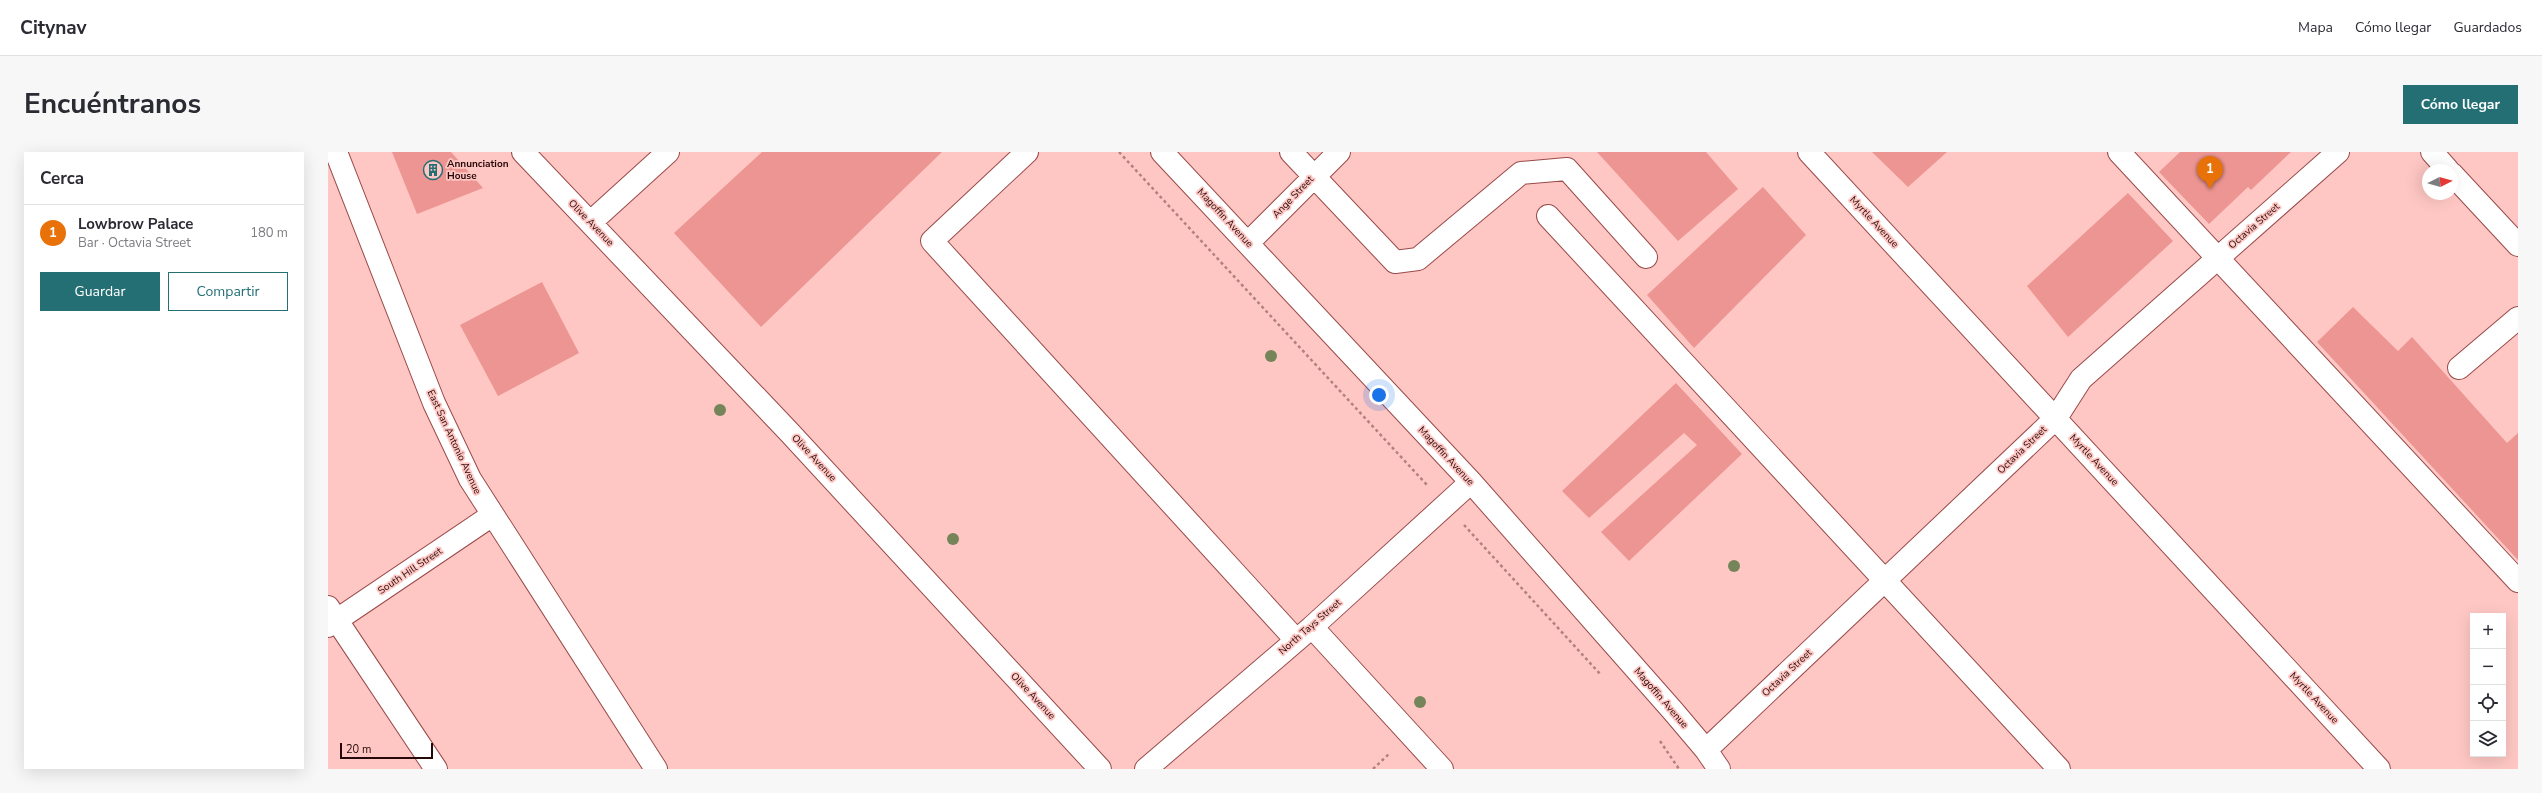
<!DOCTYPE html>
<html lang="es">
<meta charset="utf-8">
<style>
body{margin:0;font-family:"Nunito Sans",sans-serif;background:#f7f7f7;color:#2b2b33}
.controls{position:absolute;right:12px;bottom:12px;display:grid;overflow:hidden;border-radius:0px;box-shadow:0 4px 16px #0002}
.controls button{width:36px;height:36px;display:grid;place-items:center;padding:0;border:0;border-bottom:1px solid #e1e1e2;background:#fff;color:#2b2b33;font:20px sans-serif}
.compass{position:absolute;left:2094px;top:12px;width:36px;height:36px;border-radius:50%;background:#fff;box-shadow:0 4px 16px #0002;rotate:84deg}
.scale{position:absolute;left:12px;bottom:10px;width:93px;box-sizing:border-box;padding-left:4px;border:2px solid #270808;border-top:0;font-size:11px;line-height:14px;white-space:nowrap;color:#270808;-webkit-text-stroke:3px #fec7c3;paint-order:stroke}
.you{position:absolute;left:1051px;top:243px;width:14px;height:14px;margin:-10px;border:3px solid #fff;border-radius:50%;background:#1a73e8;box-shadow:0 0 0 6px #1a73e833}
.badge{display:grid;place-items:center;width:26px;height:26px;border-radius:50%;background:#246f74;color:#fff;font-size:13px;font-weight:700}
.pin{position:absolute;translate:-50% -33px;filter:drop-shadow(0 1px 2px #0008)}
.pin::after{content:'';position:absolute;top:21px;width:14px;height:12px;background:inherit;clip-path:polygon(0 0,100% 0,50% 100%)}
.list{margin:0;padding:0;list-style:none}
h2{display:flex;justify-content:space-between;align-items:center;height:52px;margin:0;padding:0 16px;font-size:17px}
h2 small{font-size:13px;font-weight:400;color:#7c7c81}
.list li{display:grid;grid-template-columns:26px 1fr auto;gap:12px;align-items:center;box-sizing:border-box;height:56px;padding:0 16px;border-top:1px solid #e1e1e2}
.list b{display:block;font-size:15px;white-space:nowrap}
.list p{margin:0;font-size:13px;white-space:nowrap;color:#7c7c81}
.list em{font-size:13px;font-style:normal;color:#7c7c81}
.actions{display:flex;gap:8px;padding:12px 16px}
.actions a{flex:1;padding:9px 0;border:1px solid #246f74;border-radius:0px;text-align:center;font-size:14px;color:#246f74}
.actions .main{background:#246f74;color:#fff}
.icon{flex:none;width:22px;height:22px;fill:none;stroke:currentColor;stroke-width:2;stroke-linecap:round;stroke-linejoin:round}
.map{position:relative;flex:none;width:2190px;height:617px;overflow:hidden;border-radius:0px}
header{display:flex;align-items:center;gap:24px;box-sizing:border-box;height:56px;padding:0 20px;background:#fff;border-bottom:1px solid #e1e1e2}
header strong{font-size:19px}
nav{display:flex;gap:22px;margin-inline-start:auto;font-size:14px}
.intro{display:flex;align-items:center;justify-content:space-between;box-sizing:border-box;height:96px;padding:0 24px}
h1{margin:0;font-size:28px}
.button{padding:10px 18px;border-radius:0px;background:#246f74;color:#fff;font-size:14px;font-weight:700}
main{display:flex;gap:24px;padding:0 24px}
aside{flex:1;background:#fff;border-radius:0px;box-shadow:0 4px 16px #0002}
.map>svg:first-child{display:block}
.building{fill:#ed9592}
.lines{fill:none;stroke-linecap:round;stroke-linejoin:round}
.minor-casing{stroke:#994a49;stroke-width:24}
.major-casing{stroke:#994a49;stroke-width:24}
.path{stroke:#b0827f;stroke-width:2.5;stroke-dasharray:3 3;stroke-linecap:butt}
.minor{stroke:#fff;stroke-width:22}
.major{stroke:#fff;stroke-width:22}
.tree{fill:#758459}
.labels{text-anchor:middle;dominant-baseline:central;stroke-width:3.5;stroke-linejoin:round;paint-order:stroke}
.poi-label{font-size:10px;font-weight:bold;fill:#270808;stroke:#fec7c3;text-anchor:start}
.street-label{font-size:10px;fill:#270808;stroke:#fec7c3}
</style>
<header>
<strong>Citynav</strong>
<nav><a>Mapa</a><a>Cómo llegar</a><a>Guardados</a></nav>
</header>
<div class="intro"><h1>Encuéntranos</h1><a class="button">Cómo llegar</a></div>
<main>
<aside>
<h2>Cerca<small></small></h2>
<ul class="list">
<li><span class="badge" style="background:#e8710a">1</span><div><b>Lowbrow Palace</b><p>Bar · Octavia Street</p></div><em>180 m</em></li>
</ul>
<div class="actions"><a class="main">Guardar</a><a>Compartir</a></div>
</aside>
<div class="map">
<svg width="2190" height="617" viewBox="0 0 2190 617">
<rect width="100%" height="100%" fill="#fec7c3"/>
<path class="building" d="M64,0h59l32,36 -66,26z
M434,0h180l-181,175 -87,-94z
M1269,0h109l32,37 -60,52z
M1544,0h75l-39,35z
M1852,0h111l-40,38 -3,-3 -39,37 -50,-52z
M1435,35l43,48 -112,113 -47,-53z
M1800,41l45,48 -105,96 -41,-51z
M214,130l37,71 -81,43 -38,-71z
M2025,155l45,44 14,-14 95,106 11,-10v127l-201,-218z
M1348,231l66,71 -113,107 -28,-29 96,-87 -13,-12 -95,85 -27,-27z"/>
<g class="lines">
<g class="minor-casing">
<path id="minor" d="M8,0l98,251 36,76 186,290
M195,0l267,281 310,336
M699,0l-95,89 364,399
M834,0l309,330 202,229 33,39 13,19
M963,0l104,110 23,-3 103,-86 46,-4 79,88
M1481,0l570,617
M1791,0l399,429
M1220,64l511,553
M263,70l77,-70
M920,91l91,-91
M2131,216l59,-50
M0,455l108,162
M0,474l163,-110
M984,475l130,142
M1378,598l350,-332 25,-39 257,-227
M818,617l166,-142 159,-145"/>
</g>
<g class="major-casing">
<path id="major" d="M2104,0l16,18
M2124,22l66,71"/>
</g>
<path class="path" d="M791,0l308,333
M1136,373l137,150
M1332,589l19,28
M1045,617l17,-16"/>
<use href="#minor" class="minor"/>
<use href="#major" class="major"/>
</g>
<g class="tree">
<circle cx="943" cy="204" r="6"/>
<circle cx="392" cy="258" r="6"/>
<circle cx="625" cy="387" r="6"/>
<circle cx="1406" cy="414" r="6"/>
<circle cx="1092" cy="550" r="6"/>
</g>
<defs>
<g id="building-ring" transform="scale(1)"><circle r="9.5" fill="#fec7c3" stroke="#246f74" stroke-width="1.5"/><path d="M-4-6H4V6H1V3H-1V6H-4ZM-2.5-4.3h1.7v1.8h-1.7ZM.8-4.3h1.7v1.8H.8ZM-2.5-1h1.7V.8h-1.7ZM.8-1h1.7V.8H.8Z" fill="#246f74"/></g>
</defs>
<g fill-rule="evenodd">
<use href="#building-ring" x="105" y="18"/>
</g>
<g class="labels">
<g class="poi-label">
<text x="119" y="12">Annunciation<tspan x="119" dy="12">House</tspan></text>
</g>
<g class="street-label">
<text transform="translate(965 45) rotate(-46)">Ange Street</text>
<text transform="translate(897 66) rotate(47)">Magoffin Avenue</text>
<text transform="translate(1546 70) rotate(47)">Myrtle Avenue</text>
<text transform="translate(263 71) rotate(46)">Olive Avenue</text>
<text transform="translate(1926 74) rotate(-41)">Octavia Street</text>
<text transform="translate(126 290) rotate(65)">East San Antonio Avenue</text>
<text transform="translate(1694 298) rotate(-44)">Octavia Street</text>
<text transform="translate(1118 304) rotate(47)">Magoffin Avenue</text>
<text transform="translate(486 306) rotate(47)">Olive Avenue</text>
<text transform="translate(1766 308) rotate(47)">Myrtle Avenue</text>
<text transform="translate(82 419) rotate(-34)">South Hill Street</text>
<text transform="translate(982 475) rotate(-41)">North Tays Street</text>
<text transform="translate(1459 521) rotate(-43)">Octavia Street</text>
<text transform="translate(705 544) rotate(47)">Olive Avenue</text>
<text transform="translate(1333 546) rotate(49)">Magoffin Avenue</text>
<text transform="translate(1986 546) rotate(47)">Myrtle Avenue</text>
</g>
</g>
</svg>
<div class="controls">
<button>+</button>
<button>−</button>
<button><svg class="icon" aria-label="locate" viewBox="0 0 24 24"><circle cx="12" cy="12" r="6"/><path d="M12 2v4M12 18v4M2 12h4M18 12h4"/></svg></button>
<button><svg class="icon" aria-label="layers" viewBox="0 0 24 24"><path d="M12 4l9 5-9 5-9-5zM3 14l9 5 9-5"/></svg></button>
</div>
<svg class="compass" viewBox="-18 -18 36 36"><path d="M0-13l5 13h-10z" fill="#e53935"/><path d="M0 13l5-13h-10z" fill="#7c7c81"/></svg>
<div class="scale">20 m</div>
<div class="you"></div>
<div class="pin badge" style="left:1882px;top:37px;background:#e8710a">1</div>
</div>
</main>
